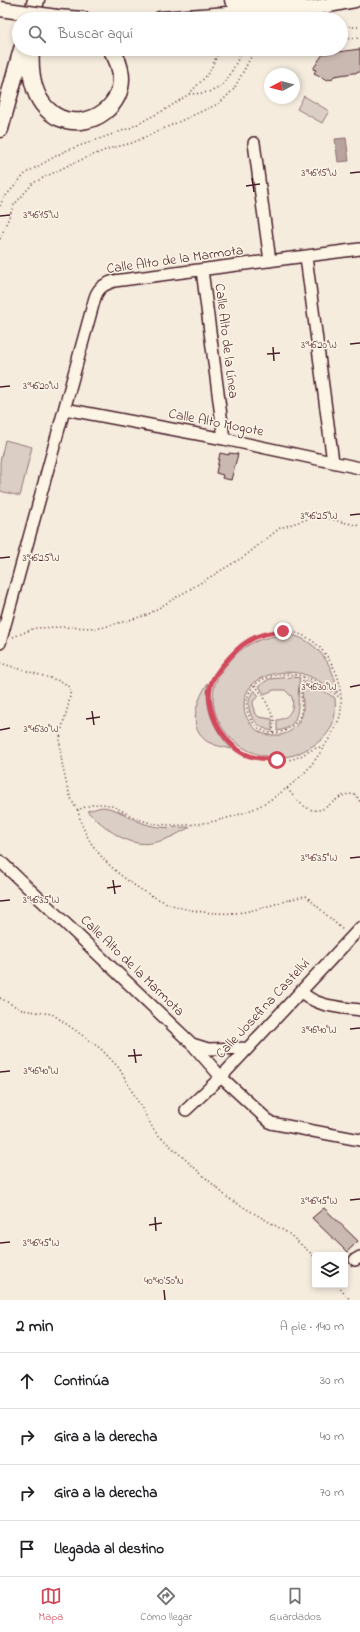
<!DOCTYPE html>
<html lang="es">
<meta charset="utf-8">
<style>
body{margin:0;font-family:"Indie Flower",sans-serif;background:#f2f2f2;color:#202124}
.controls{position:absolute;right:12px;bottom:12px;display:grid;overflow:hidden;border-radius:4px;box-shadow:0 2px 6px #0003}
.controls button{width:36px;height:36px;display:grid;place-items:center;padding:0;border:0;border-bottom:1px solid #e0e0e0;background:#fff;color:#202124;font:20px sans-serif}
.compass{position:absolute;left:264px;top:68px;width:36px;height:36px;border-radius:50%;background:#fff;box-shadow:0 2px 6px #0003;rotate:263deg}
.stop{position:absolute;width:12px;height:12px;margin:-9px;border:3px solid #d1495b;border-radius:50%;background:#fff}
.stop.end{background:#d1495b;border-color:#fff;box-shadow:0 1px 4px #0008}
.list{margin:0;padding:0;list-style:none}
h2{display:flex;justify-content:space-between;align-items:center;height:52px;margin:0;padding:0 16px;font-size:17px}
h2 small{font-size:13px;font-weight:400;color:#757577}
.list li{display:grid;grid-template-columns:26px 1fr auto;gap:12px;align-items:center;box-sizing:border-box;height:56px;padding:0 16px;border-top:1px solid #e0e0e0}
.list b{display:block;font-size:15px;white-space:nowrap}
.list em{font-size:13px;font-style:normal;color:#757577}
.icon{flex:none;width:22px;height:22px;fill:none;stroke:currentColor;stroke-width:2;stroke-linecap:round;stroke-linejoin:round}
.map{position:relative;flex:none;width:360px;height:1300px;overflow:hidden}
.search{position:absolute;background:#fff;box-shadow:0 2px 6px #0003;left:12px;right:12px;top:12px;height:44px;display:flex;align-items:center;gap:10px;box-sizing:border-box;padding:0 14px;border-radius:22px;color:#757577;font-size:15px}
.sheet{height:276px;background:#fff}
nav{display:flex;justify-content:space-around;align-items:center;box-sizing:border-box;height:56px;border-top:1px solid #e0e0e0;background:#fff;font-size:11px;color:#757577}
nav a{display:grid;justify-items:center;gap:2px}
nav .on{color:#d1495b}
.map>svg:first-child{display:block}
.green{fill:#dbcec4;stroke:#927678}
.water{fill:#b8a39e;stroke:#8c6e70}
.building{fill:#cab9b1;stroke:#4a1f2b}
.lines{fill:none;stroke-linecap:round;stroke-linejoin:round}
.minor-casing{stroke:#4a1f2b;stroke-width:14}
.major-casing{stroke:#4a1f2b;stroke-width:17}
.highway-casing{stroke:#4a1f2b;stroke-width:19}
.path{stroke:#4a1f2b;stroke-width:1.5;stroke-dasharray:1 3;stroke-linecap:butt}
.minor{stroke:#fcf5e5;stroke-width:11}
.major{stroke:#fcf5e5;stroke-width:14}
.highway{stroke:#fcf5e5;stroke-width:16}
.major-bridge-casing{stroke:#4a1f2b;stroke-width:17;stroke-linecap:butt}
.major-bridge{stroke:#fcf5e5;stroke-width:14}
.route{stroke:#d1495b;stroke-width:5}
.ticks{fill:none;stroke:#4a1f2b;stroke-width:1.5}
.labels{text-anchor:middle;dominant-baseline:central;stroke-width:3;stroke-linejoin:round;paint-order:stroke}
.street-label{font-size:14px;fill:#4a1f2b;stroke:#fcf5e5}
.ticks-label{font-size:10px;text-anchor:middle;fill:#4a1f2b;stroke:#fcf5e5;stroke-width:3;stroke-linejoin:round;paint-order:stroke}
</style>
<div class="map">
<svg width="360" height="1300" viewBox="0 0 360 1300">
<rect width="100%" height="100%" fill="#f5ecde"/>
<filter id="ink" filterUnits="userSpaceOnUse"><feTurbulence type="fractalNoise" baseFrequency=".025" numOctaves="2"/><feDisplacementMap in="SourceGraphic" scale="8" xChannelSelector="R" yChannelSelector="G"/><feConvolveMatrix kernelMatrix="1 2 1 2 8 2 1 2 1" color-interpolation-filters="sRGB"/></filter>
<g filter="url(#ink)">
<path class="green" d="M304,96l25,15 -7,12 -25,-14z
M5,440l27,7 -12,49 -20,-5v-29z
M292,635c27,7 43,32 45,58 -8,-5 -17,-12 -26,-16 -22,-11 -67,-4 -67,28 0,7 2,13 7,19 5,7 12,11 21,11 8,1 16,-1 22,-7 18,-18 2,-33 12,-48l29,18c2,24 -4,38 -26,50 -6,3 -12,7 -19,8 -37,8 -78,-21 -77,-60 0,-16 11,-29 21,-40 16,-16 36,-21 58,-21z
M293,677l7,1c-5,20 6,49 -23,53v-11c12,-1 18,-12 15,-23l-7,-7h-11l-10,4 -5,-8 10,-7z
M208,683c-3,25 6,47 24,66 -8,-2 -17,-3 -24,-7 -22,-13 -11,-43 0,-59z
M254,690l5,6 -6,5 1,11 5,5 13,2v12c-20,-4 -30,-25 -18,-41z
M102,807c17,1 30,14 47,18 13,4 27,2 41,2 -31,18 -52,25 -82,2 -7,-6 -15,-11 -21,-18z"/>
<path class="water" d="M346,138l3,23 -11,1 -3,-23z"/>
<path class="building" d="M360,49v23l-26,4 -3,4 -2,-1 -2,1 -13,-7 2,-3 -3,-1 10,-15z
M220,453l9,2v-2l9,1 -7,26 -9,-2 1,-3 -7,-2z
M324,1208l34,33 -11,11 -35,-34z"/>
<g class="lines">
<g class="minor-casing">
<path id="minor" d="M254,143l16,118
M306,257l27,205
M202,270l22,169
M65,409l159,30 136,29
M0,643l94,-342c3,-12 8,-16 20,-20l246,-32
M0,861l192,183 29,33 50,46 89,17
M301,991c14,16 39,16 59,19
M192,1044l16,5 39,-1
M186,1110l35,-33 139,-149
M355,1260l5,-3"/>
</g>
<g class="major-casing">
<path id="major" d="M57,17l26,2
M160,19l120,-9c26,2 50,-6 75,-10"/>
</g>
<g class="highway-casing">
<path id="highway" d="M233,0l52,1 14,-1
M31,19l5,-19
M31,49c-8,118 127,72 80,0
M0,129l22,-80"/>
</g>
<path class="path" d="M341,27h19
M341,39l19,-1
M189,94c41,-1 36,-15 55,-45
M0,206l3,-7 23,-26 39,-22 65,-23 38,-20 21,-14 20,-21 11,-24
M0,239l14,-34 19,-22 38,-19 37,-15 24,-6 88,-40 14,-14 18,-34 7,-6
M13,637l22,-9 25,-1 41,1 46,-13 98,-59 35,-28 31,-10 18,1 31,7
M0,663l63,19 7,6c2,14 -9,36 -10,52 -1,14 8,62 18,70 36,-17 41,7 74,13 32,6 71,-1 101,-14 12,-5 23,-13 34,-21 37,50 43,-1 69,7l4,7
M304,677c-1,3 -2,8 -3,11 -1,10 3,19 -1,28 -5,10 -13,15 -23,17 -20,2 -35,-18 -29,-37 6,-21 38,-25 56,-19 13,3 25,14 37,21
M255,685l9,12 10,22 -1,14
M287,788c7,-6 14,-11 20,-18 10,-11 29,-40 33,-54 2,-9 1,-18 0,-27 0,-11 -6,-22 -12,-31 -26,-40 -70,-31 -99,0 -10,10 -19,22 -20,37 0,10 4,20 8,29 7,18 24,31 43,34 10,2 25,4 36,0 9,-3 16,-11 27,-11
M78,810c7,44 55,80 94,95 20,7 43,9 63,8 25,-2 47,-13 71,-17l38,35
M0,998l22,12 30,4 23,16 26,19 18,19 36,64 73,66 60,35 27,24
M338,1285l12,15"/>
<use href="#minor" class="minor"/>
<use href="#major" class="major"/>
<use href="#highway" class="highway"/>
<g class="major-bridge-casing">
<path id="major-bridge" d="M0,9l57,8"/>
</g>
<use href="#major-bridge" class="major-bridge"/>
</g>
</g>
<g class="lines" filter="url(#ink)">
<path class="route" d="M277,760c-9,-1 -19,-1 -27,-4 -12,-3 -21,-13 -28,-23 -9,-12 -16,-34 -11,-49 3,-10 12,-19 19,-27 7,-8 16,-16 26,-20 9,-4 18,-5 27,-6"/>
</g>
<path class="ticks" d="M350,173l10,-1M252,178l2,14M246,186l14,-2M0,216l10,-1M350,344l10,-1M273,347l1,14M267,354l13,-1M0,387l10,-1M350,515l10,-1M0,558l10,-1M350,687l10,-2M92,711l2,14M86,719l14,-2M0,730l10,-2M350,858l10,-1M113,880l2,14M107,888l14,-2M0,901l10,-1M350,1029l10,-1M134,1049l2,14M128,1056l14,-1M0,1072l10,-1M350,1200l10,-1M155,1217l1,14M149,1225l13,-2M0,1243l10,-1M164,1290l1,10"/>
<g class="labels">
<g class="street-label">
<text transform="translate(175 260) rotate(-8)">Calle Alto de la Marmota</text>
<text transform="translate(226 341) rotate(83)">Calle Alto de la Línea</text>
<text transform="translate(216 423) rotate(11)">Calle Alto Mogote</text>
<text transform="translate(132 966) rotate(44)">Calle Alto de la Marmota</text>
<text transform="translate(263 1009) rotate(-47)">Calle Josefina Castellví</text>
</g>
</g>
<g class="ticks-label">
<text x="319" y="176">3°46'15"W</text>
<text x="41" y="218">3°46'15"W</text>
<text x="319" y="348">3°46'20"W</text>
<text x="41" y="389">3°46'20"W</text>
<text x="319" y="519">3°46'25"W</text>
<text x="41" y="561">3°46'25"W</text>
<text x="319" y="690">3°46'30"W</text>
<text x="41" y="732">3°46'30"W</text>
<text x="319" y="861">3°46'35"W</text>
<text x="41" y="903">3°46'35"W</text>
<text x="319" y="1033">3°46'40"W</text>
<text x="41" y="1074">3°46'40"W</text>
<text x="319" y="1204">3°46'45"W</text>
<text x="41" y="1246">3°46'45"W</text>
<text x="164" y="1284">40°40'50"N</text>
</g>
</svg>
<div class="controls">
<button><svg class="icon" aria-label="layers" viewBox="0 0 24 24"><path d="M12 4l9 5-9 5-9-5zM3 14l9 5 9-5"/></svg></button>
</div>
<svg class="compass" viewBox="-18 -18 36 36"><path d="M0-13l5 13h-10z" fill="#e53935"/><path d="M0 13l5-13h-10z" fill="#757577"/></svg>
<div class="stop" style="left:277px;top:760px"></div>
<div class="stop end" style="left:283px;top:631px"></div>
<div class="search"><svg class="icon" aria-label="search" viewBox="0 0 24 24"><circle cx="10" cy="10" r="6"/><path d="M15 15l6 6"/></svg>Buscar aquí</div>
</div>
<section class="sheet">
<h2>2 min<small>A pie · 140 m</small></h2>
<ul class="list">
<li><svg class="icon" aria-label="ahead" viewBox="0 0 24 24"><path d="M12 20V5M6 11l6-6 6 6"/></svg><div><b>Continúa</b></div><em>30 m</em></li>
<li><svg class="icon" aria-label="right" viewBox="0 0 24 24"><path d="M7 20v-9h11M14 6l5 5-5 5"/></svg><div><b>Gira a la derecha</b></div><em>40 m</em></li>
<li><svg class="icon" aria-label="right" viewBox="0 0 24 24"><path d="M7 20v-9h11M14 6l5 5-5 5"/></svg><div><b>Gira a la derecha</b></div><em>70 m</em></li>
<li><svg class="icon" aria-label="arrive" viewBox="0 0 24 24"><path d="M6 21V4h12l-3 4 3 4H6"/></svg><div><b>Llegada al destino</b></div></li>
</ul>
</section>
<nav>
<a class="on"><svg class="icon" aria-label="map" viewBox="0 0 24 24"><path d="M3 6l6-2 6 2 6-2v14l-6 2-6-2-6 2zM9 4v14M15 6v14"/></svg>Mapa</a>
<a><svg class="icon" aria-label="directions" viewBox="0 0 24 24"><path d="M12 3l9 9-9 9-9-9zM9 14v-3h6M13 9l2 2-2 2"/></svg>Cómo llegar</a>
<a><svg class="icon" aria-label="saved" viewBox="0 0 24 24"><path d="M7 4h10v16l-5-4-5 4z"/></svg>Guardados</a>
</nav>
